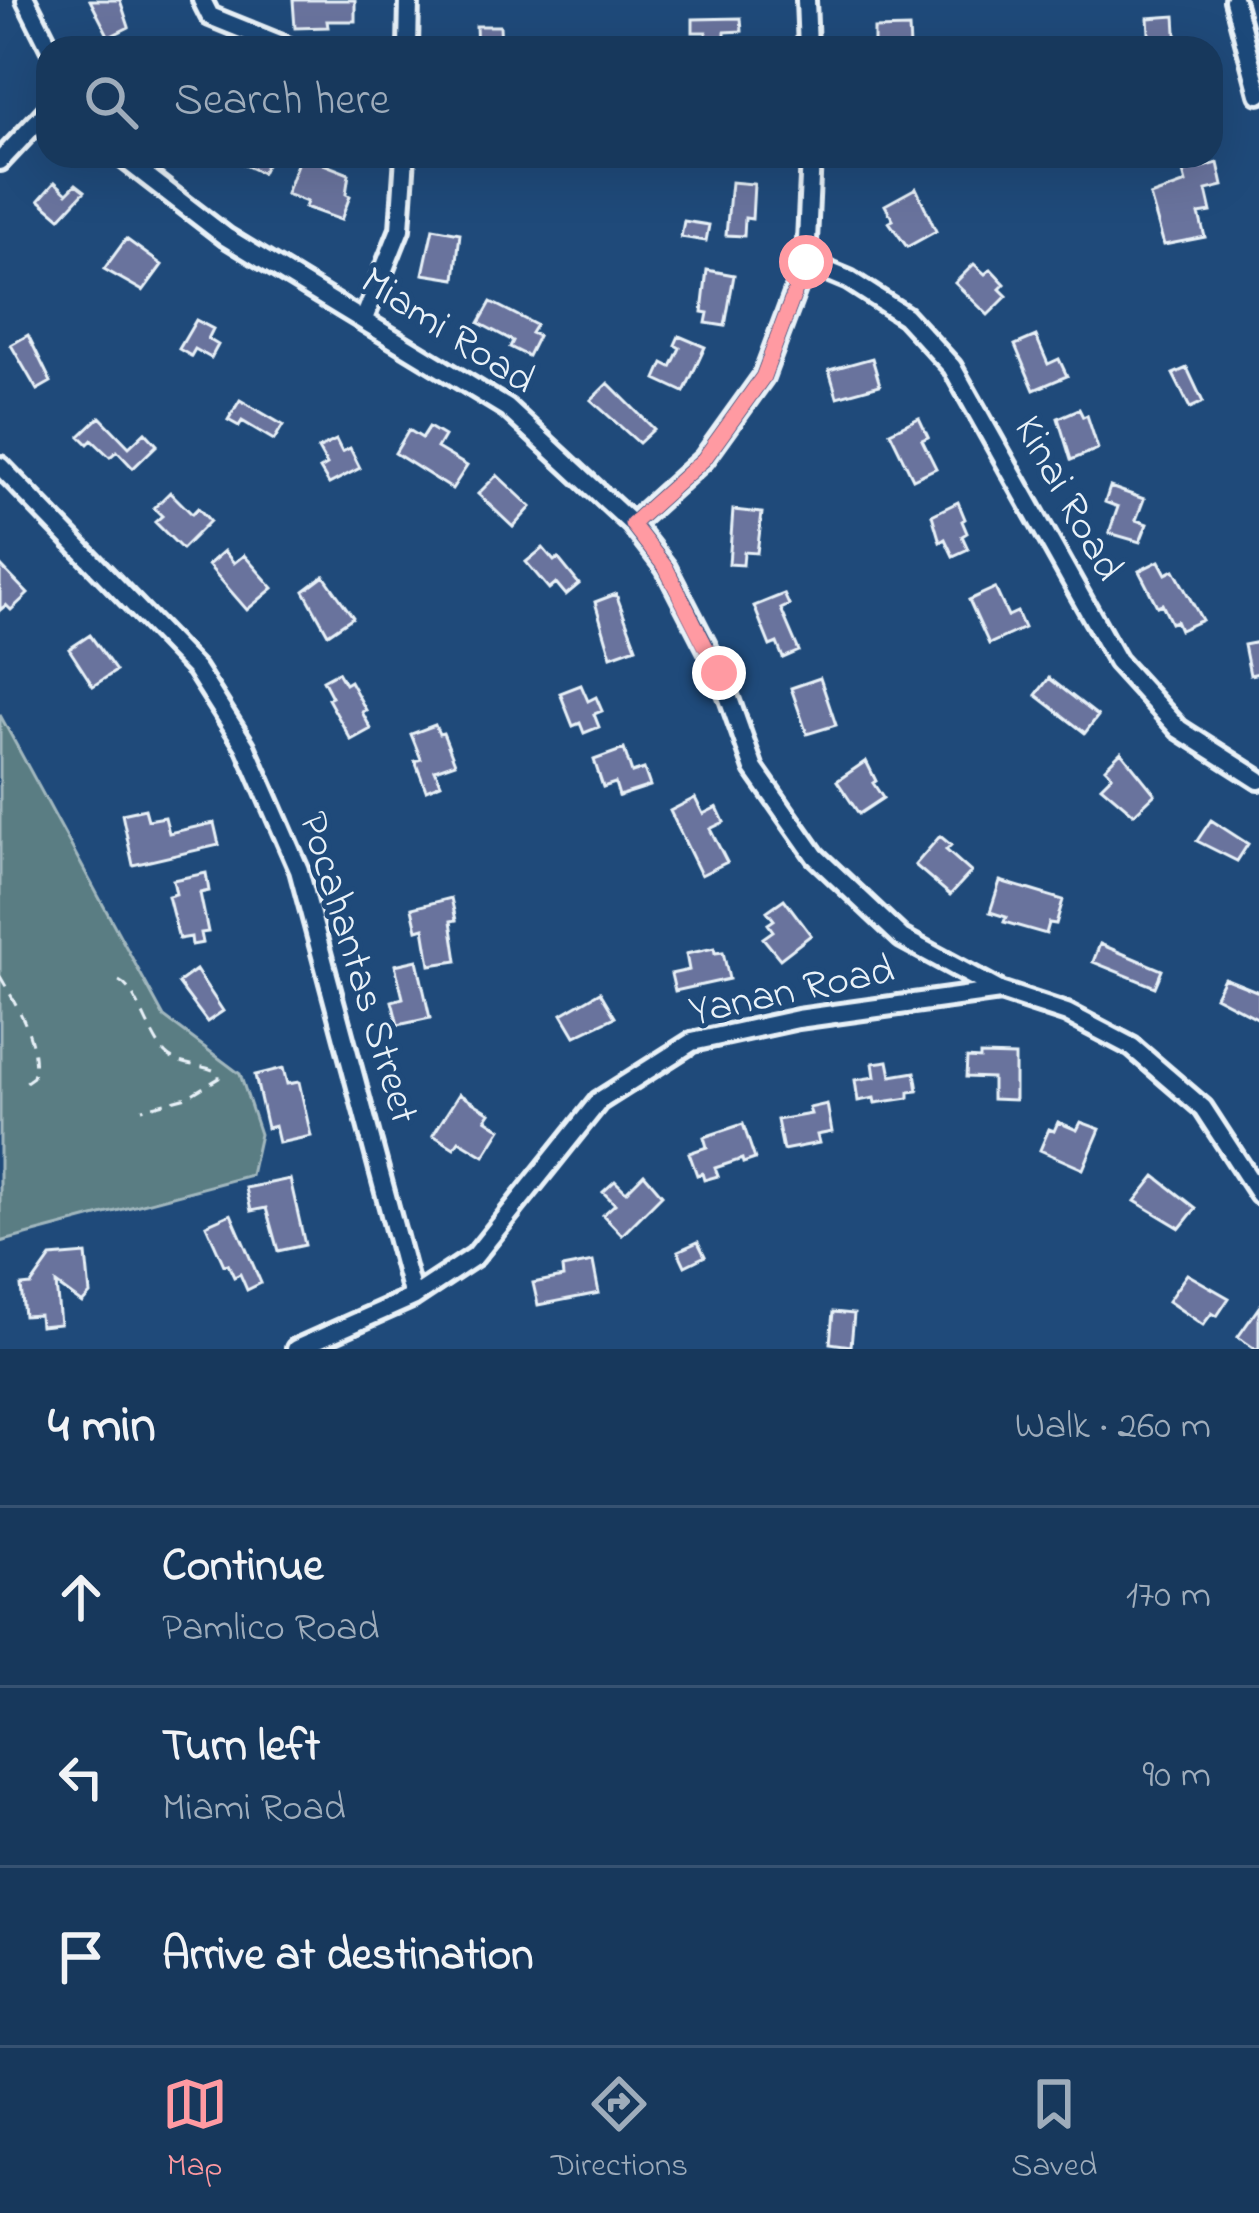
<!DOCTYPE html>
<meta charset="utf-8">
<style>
body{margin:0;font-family:"Indie Flower",sans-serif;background:#244365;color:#f1f3f6}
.stop{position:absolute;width:36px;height:36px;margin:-27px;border:9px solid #ff9aa2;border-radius:50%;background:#fff}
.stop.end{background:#ff9aa2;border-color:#fff;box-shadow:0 3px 12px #0008}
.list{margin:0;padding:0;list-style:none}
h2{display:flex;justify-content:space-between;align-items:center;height:156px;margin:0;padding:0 48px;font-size:51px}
h2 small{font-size:39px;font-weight:400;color:#9eacbb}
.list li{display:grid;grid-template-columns:78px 1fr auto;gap:36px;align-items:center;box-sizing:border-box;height:180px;padding:0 48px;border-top:3px solid #365272}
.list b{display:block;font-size:45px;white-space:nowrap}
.list p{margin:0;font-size:39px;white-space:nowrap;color:#9eacbb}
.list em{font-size:39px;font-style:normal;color:#9eacbb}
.icon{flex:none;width:66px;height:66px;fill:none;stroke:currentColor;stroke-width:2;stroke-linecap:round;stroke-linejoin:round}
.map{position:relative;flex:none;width:1259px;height:1349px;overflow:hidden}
.search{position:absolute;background:#17385c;box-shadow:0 12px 48px #0002;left:36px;right:36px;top:36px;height:132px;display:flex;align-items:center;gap:30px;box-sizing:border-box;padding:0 42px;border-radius:36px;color:#9eacbb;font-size:45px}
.sheet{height:696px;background:#17385c}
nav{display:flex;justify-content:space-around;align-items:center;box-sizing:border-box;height:168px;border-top:3px solid #365272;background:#17385c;font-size:33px;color:#9eacbb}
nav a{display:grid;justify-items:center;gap:6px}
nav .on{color:#ff9aa2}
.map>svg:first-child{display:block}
.green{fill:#5a7d83;stroke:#a1b7be;stroke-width:3}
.building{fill:#69739d;stroke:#e8f1f8;stroke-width:3}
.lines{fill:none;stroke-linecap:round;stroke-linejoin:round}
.minor-casing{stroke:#e8f1f8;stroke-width:26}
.path{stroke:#e8f1f8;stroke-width:3;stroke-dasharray:12 9;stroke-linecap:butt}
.minor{stroke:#1f4a7a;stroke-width:16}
.route{stroke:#ff9aa2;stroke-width:15}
.labels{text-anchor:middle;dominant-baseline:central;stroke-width:10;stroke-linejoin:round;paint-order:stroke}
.street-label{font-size:42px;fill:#e8f1f8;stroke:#1f4a7a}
</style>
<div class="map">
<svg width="1259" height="1349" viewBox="0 0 1259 1349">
<rect width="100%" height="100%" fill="#1f4a7a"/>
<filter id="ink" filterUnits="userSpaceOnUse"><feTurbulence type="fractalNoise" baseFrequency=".00833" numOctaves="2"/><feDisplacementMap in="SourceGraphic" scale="24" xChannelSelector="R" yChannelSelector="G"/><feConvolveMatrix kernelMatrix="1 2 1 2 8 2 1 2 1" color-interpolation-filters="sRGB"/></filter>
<g filter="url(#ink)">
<path class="green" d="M0,715l164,302 76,57 20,60 -9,41 -251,67z"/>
<path class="building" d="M90,0h30l9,27 -20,10z
M293,0h62v21h-28l1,6 -33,1z
M1175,16l2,32h-27l-2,-30z
M741,18l1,13 -17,1v16h-18l-1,-16h-13v-13z
M476,26h24l1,22h-24z
M909,28l1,20h-36v-19z
M226,156h44l-8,17z
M300,156h26l-3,8 26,10 -3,20 4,2 -9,24 -36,-13 2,-5 -21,-8z
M1218,163l5,23 -17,4 5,22 -12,2 6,23 -41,8 -14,-49 36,-13 -3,-11z
M55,182l12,11 9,-9 9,7 -25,27 -21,-18z
M731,182l23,2 -2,35 -7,-1 -1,18 -18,-1z
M916,188l20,43 -29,16 -18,-25 4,-2 -8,-15z
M684,221l25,4 -3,16 -25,-4z
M433,228l27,5 -5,46 -32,-5z
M126,239l36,26 -19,26 -39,-22z
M974,264l11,10 6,-5 14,15 -5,5 7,7 -19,19 -33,-32z
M707,270l27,5 -9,51 -19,-3 2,-10 -6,-1z
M491,302l45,23 -5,8 7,3 -10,20 -18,-9 3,-6 -34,-18z
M196,320l17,9 -5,10 10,6 -7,13 -16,-9 -4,7 -12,-7z
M28,335l23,47 -14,8 -26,-45z
M679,336l26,11 -21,45 -28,-13 7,-16 8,4 9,-19 -5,-3z
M1036,336l12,28 11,-5 8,17 -33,14 -19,-45z
M872,358l8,27 -43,12 -8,-27z
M1187,368l16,34 -13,6 -17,-34z
M608,383l46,46 -15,14 -48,-43z
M240,400l43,25 -9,15 -32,-19 -3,5 -11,-6z
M1079,409l4,8 4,-2 11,34 -27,11 -13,-42z
M100,417l29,30 16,-15 12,13 -24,23 -16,-17 -7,6 -18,-17 -4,4 -8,-8z
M919,418l9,19 -6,3 14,28 -23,11 -23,-47z
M429,427l15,9 -7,12 30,18 -15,23 -57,-36 14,-23 13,8z
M336,440l6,12 8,-4 10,20 -31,16 -9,-15 7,-4 -9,-16z
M497,475l34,32 -18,20 -35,-33z
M1110,487l34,12 -8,21 11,4 -7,18 -31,-9 9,-26 -13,-5z
M170,492l22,22 6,-6 12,13 -28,28 -27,-27 7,-6 -8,-8z
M958,502l7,17 -3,2 5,12 -5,3 6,13 -15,7 -8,-17 -5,3 -8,-27z
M733,510l29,3 -5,40 -13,-1 -1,13 -14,-1z
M543,548l11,13 4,-3 21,26 -13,11 -10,-12 -7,6 -23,-27z
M224,551l10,12 10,-8 29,33 -26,22 -39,-45z
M1159,561l7,13 8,-4 28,50 -22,10 -4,-9 -5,2 -9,-19 -5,2 -18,-35z
M0,565l28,29 -17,16 -5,-5 -6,5z
M324,576l29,41 -25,17 -24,-43z
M995,588l13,28 9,-4 7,16 -35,16 -20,-44z
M616,594l20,53 -25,9 -16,-54z
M784,594l5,11 -8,4 18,42 -16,7 -6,-15 -7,3 -16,-40z
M90,635l26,36 -23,15 -24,-37z
M1259,642v31l-9,2 -6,-30z
M338,672l7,12 5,-3 16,29 -4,2 9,17 -20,11 -23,-41 4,-2 -9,-17z
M820,678l16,47 -29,9 -16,-46z
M1049,678l49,38 -13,17 -49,-38z
M581,685l7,16 8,-4 6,14 -8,3 5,13 -15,6 -4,-10 -7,3 -13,-33z
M435,725l4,9 4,-1 12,30 -20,7 6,14 -15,6 -11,-29 6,-2 -10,-25z
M624,749l8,24 12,-4 6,17 -31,10 -4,-13 -12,4 -9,-27z
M1121,752l34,42 -21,20 -33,-28 11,-11 -7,-7z
M866,761l10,20 -3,2 10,15 -24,16 -22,-33z
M695,798l8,16 14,-7 7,15 -14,7 17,33 -26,13 -31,-64z
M145,809l3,11 17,-3 4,16 45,-10 5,22 -86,20 -11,-51z
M1211,820l37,24 -11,17 -40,-20z
M940,836l11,9 -5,5 25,22 -21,23 -35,-30z
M206,873l3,18 -9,2 8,39 -7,1 2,10 -11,2 -1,-8 -12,2 -11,-43 8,-2 -3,-14z
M1000,881l63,19 -7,24 -7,-1 -3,11 -42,-12 2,-5 -16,-5z
M451,898l5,22 -5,1 6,40 -27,4 -6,-37 -7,2 -5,-22z
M784,899l27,36 -31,24 -17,-21 10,-7 -5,-7 6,-4 -7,-9z
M1100,944l62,26 -7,17 -62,-25z
M714,948l1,5 8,-1 6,27 -54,12 -4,-17 18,-4 -3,-16z
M417,960l13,58 -32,7 -6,-24 11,-3 -8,-33z
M196,970l27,41 -16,11 -29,-39z
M1224,978l35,14v27l-44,-23z
M600,992l15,25 -40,19 -13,-22z
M980,1055l35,1v44l-23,-1v-21l-26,-1 1,-19 13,1z
M888,1061l3,15 24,-4 3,19 -9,1v6l-34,5 -1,-5 -16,3 -3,-21 20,-3 -2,-14z
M283,1068l4,16 12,-2 12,54 -32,7 -4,-17 -8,2 -12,-53z
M459,1094l31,19 -4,6 15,10 -17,27 -25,-15 -5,7 -21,-13z
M827,1104l5,28 -15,3 2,8 -36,7 -6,-30 34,-6 -2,-6z
M1058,1122l19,8 4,-8 19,7 -17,40 -43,-19 9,-21 5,2z
M743,1124l12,35 -12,4 -1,-4 -27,9 3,8 -14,4 -2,-7 -5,2 -8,-22 18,-6 -3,-10z
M644,1174l18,21 -40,40 -19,-20 12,-11 -12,-12 12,-11 11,11z
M1155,1176l41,32 -16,20 -45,-27z
M290,1179l15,66 -27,6 -12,-43 -15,3 -5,-23z
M231,1214l30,69 -14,7 -7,-16 -6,3 -6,-13 -4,1 -18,-40z
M698,1242l7,14 -20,10 -7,-15z
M86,1254l4,40 -8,9 -26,-19 4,40 -20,2 -1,-11 -15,1 -3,-30 10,-1 20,-28z
M593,1262l6,31 -61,12 -5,-22 30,-6 -1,-9z
M1187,1274l42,24 -12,18 -5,-3 -9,12 -35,-24z
M1259,1307v42h-4l-17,-12z
M833,1312l21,2 -3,32 -21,-3z"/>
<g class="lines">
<g class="minor-casing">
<path id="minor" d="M26,0l24,48
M202,0l8,16 79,32
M806,0l2,48
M1234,0l25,94
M408,48l1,-48
M121,156l105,81 281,171 125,116 34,44 54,105 34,96 61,87 87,82 98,53
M0,161l48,-51
M806,262l43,18 56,36 47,51 165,294 62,68 80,51
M364,319l36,-90 5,-73
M0,466l196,203 49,77 54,124 114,427
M632,524l72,-65 59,-82 43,-115 5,-106
M296,1349l117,-52 62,-41 124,-155 93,-59 106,-23 202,-28 67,22 65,34 71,61 56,86"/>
</g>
<path class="path" d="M0,976c16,28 41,68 33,101l-11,8
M119,981c18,8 29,53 46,72 14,15 38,10 54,20v5l-32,19 -45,12"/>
<use href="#minor" class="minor"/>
</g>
</g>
<g class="lines" filter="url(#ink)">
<path class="route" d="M719,673l-53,-105 -34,-44 72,-65 59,-82 43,-115"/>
</g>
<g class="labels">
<g class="street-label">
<text transform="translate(447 332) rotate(33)">Miami Road</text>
<text transform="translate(1067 499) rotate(61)">Kinai Road</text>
<text transform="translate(357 968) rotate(73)">Pocahantas Street</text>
<text transform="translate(792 992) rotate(-12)">Yanan Road</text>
</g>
</g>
</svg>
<div class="stop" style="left:806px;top:262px"></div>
<div class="stop end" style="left:719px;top:673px"></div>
<div class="search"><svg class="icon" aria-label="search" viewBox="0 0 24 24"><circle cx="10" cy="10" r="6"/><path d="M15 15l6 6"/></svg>Search here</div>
</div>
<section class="sheet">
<h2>4 min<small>Walk · 260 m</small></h2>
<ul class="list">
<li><svg class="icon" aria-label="ahead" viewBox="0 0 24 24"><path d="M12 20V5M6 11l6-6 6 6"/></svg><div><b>Continue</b><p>Pamlico Road</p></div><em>170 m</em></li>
<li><svg class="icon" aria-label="left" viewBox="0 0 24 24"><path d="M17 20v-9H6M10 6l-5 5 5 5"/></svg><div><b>Turn left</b><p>Miami Road</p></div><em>90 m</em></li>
<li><svg class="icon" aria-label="arrive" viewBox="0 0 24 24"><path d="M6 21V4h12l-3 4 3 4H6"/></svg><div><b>Arrive at destination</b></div></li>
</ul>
</section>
<nav>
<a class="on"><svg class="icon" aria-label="map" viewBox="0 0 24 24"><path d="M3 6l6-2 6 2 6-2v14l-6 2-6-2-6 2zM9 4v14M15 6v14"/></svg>Map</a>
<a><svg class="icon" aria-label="directions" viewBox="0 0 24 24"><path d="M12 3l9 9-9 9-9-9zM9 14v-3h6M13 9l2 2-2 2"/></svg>Directions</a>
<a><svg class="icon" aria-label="saved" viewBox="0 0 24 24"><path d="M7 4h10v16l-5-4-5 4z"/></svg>Saved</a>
</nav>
